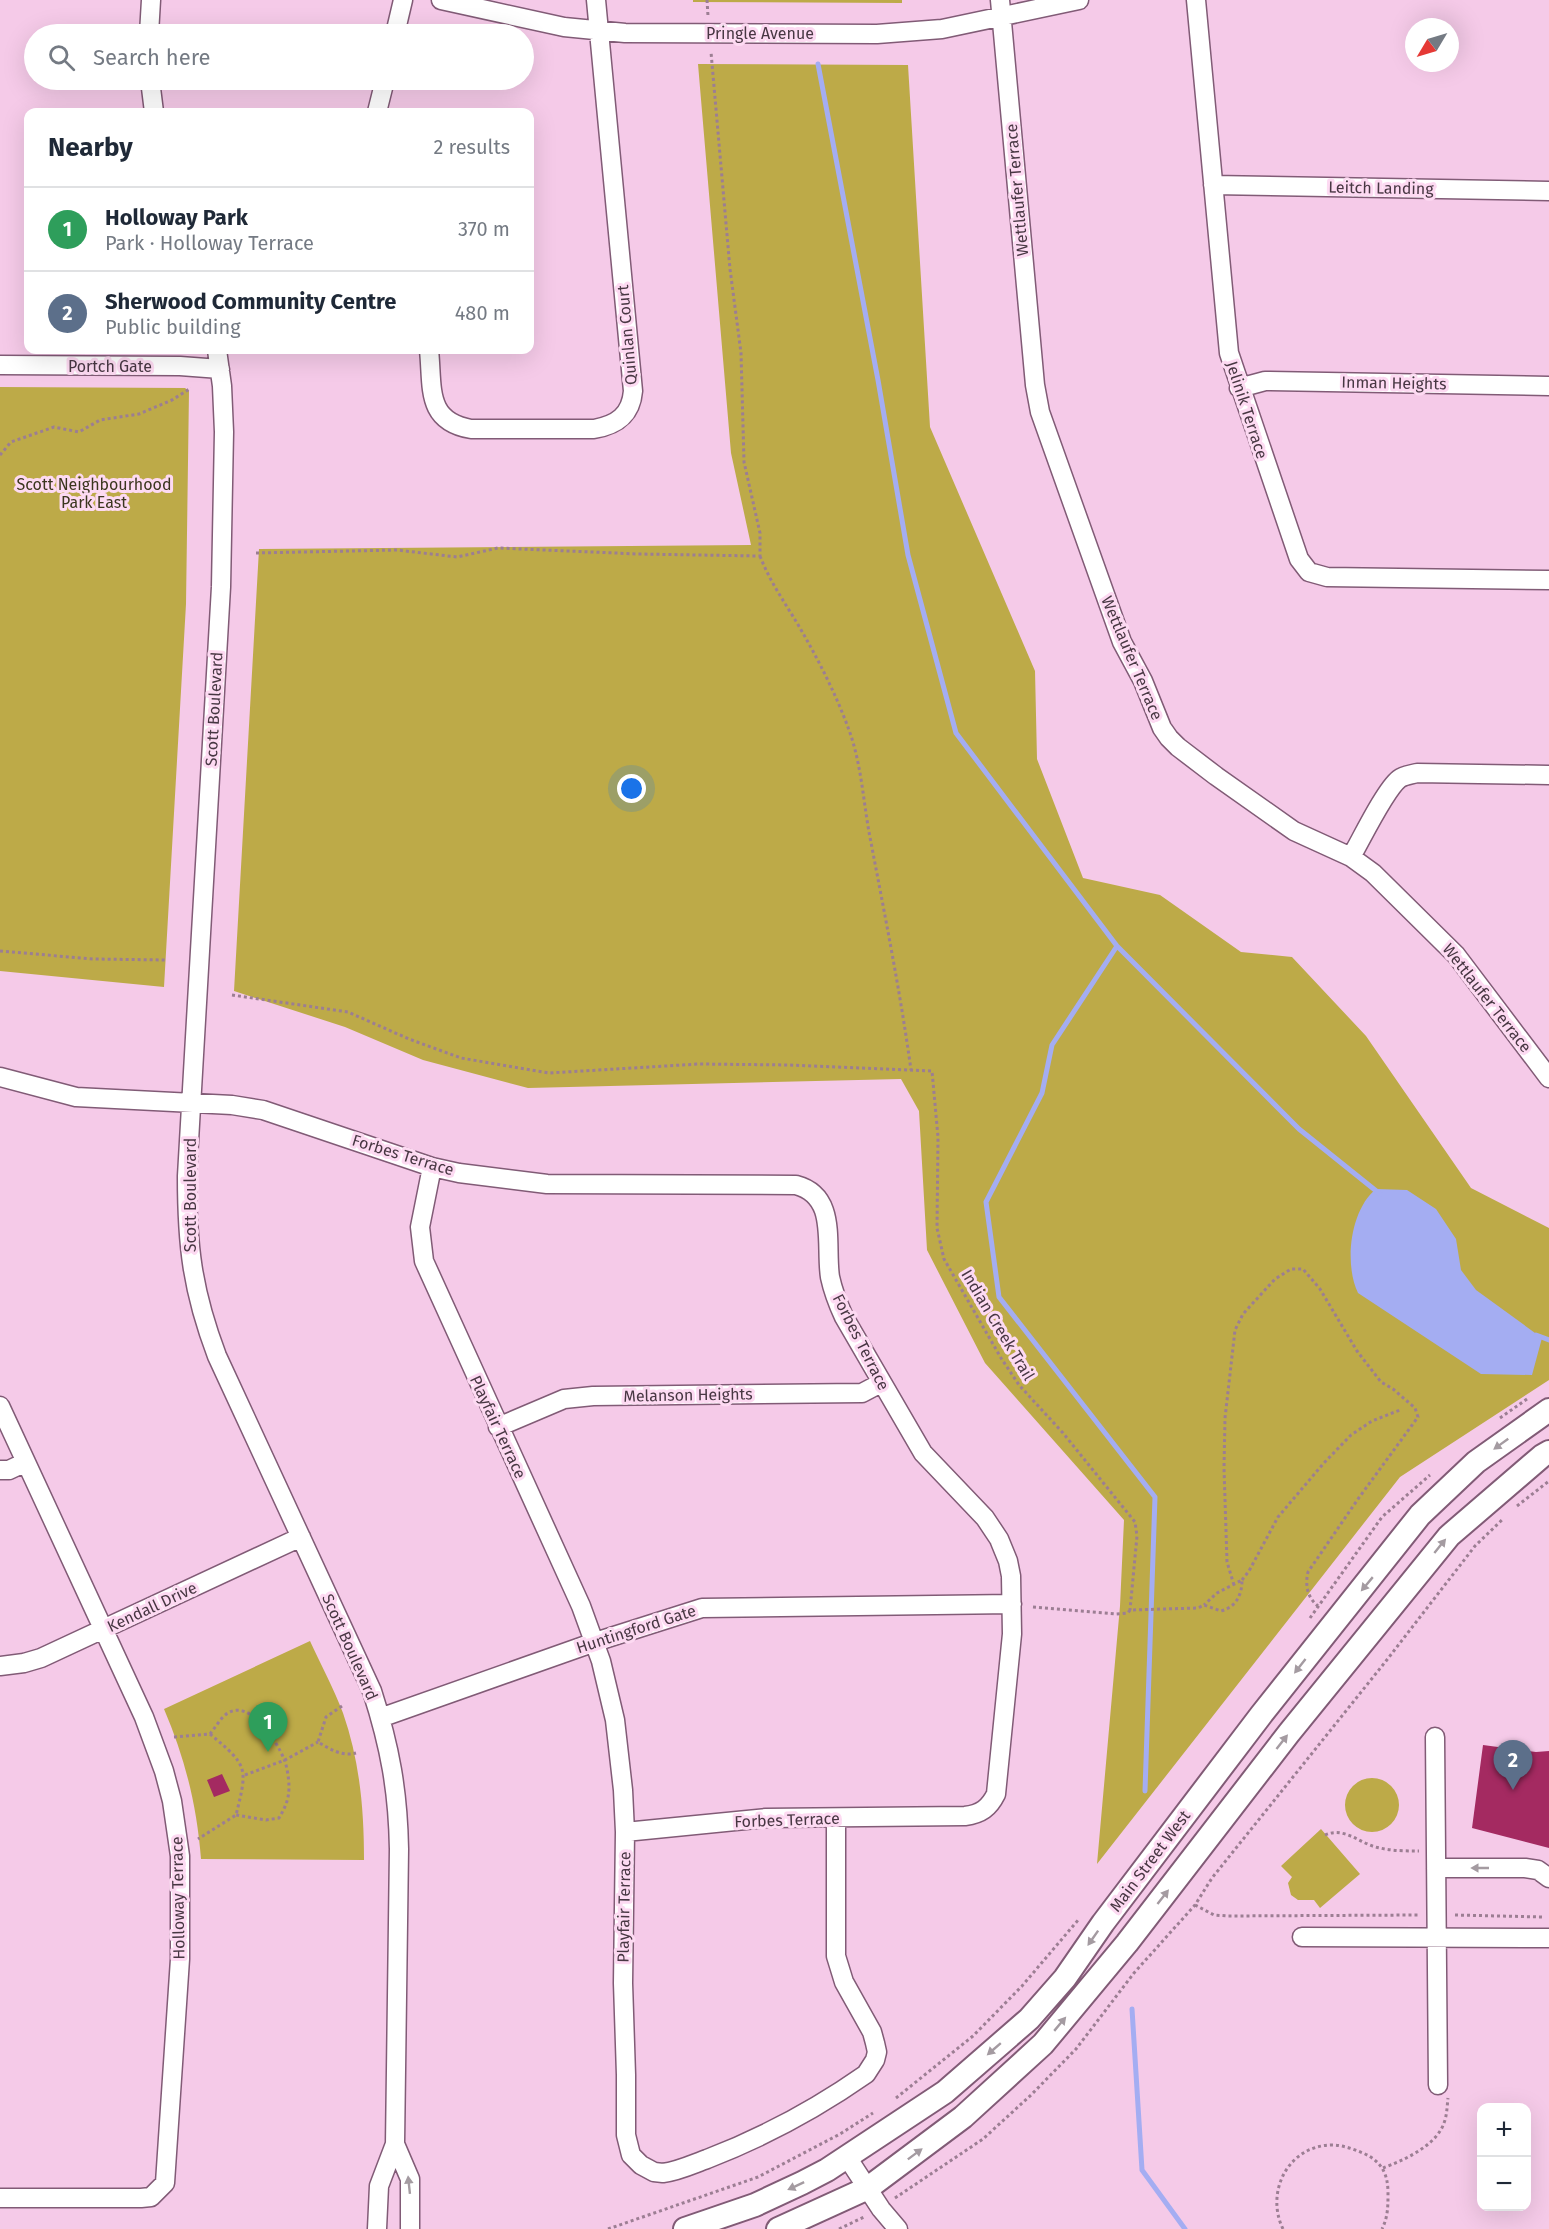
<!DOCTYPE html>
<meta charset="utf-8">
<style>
body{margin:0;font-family:"Fira Sans",sans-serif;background:#f6f6f7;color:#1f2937}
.controls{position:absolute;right:18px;bottom:18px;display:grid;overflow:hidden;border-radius:12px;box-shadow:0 6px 24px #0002}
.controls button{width:54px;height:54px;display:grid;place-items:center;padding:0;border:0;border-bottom:2px solid #e0e1e3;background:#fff;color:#1f2937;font:30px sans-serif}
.compass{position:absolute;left:1405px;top:18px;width:54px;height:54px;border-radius:50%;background:#fff;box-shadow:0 6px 24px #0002;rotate:232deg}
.you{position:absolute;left:632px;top:789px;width:21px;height:21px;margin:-15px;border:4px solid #fff;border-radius:50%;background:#1a73e8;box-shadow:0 0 0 9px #1a73e833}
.badge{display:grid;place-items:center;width:39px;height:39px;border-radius:50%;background:#0b8043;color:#fff;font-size:20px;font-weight:700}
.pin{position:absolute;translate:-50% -50px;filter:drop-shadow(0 2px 3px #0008)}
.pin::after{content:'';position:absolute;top:32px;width:21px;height:18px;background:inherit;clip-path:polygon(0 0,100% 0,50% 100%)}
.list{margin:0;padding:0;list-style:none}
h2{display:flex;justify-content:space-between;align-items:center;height:78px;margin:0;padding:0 24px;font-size:26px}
h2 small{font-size:20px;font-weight:400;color:#747a83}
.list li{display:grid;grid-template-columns:39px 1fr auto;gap:18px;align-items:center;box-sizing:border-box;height:84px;padding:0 24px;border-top:2px solid #e0e1e3}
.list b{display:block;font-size:22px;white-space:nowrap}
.list p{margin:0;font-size:20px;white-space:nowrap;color:#747a83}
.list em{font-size:20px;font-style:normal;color:#747a83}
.icon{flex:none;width:33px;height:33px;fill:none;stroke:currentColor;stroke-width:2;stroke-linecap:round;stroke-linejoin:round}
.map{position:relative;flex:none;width:1549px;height:2229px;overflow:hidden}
.search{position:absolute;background:#fff;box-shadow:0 6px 24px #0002;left:24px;top:24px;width:510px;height:66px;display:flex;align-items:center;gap:15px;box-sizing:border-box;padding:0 21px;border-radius:33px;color:#747a83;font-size:22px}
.panel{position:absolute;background:#fff;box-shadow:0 6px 24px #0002;left:24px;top:108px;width:510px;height:246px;border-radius:12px}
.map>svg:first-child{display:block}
.green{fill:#bdaa48}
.water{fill:#a4adf2}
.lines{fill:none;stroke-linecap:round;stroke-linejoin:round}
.stream{stroke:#a4adf2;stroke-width:5}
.building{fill:#a42a61}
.minor-casing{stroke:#815b76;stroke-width:21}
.major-casing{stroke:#815b76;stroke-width:26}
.path{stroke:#9c7e93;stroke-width:3;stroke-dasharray:3 3;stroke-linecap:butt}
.minor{stroke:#fff;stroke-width:18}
.major{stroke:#fff;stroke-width:22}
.oneway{fill:#a49ba1}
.labels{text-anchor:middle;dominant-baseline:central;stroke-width:6;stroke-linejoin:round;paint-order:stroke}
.street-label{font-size:16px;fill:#483743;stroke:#fddaf2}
.park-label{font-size:16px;fill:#3b361e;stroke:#fddaf2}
</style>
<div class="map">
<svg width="1549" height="2229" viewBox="0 0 1549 2229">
<rect width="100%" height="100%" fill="#f5cae8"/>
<path class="green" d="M693,0h209v3l-209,-1z
M698,64l210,1 22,362 105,244 2,88 46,119 77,17 81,57 51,5 74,79 105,152 78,40v152l-149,97 -303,387 23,-258 4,-86 -139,-157 -58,-113 -8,-139 -18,-32 -373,9 -105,-28 -78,-33 -111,-36 25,-442 492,-4 -20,-92z
M0,387l185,1 4,3 -3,213 -22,383 -164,-16z
M310,1641c11,24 24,48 33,72 17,49 21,97 21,147l-163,-1c-4,-53 -16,-101 -37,-150z
M1345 1805a27 27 0 1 1 54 0a27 27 0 1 1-54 0Z
M1321,1829l39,45 -40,34 -6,-8h-16l-7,-5 -3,-12 4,-6 -11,-11z"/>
<path class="water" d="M1376,1189l31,1 29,19 20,30 5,31 15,20 66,48 -10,37 -51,-1 -123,-81c-14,-29 -8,-83 18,-104z"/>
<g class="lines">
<path class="stream" d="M818,64l60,316 30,175 48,178 161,213 182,183 81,65
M1117,946l-65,99 -10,48 -56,109 13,95 156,200 -10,294
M1536,1335l13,5
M1132,2009l10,161 43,59"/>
</g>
<path class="building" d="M1483,1745l53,7 13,-1v97l-77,-20z
M222,1774l8,17 -16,6 -7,-17z"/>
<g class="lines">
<g class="minor-casing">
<path id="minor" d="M441,0l123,27 61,6 252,1 65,-5 137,-29
M1000,0l35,385 5,27 82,230 21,39 19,47 7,10 9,9 38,29 78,55 57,26 22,16 83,82 93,123
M1196,0l33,353 70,206 10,13 18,5 222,3
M149,34l2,-34
M395,34l8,-34
M150,80l4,32
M377,112l8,-32
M1213,185l336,6
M217,350l5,36 2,46 -3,155 -34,589c0,69 5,114 30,180l155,335c18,56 26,100 27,158l-4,295 -16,42 -2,43
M429,350c4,37 -4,71 42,79h123c23,-4 37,-14 39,-38l-37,-391
M0,365l180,1 40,3
M1239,388l26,-7 284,5
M1351,857c10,-17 34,-67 48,-78 5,-4 11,-4 18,-6l132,2
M0,1077l76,20 156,8 31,5 169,57 27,6 88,11 249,1c42,11 29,59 34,92 3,14 8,27 14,40l79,136 62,65 14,21 9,22 3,15 1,58 -16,160c-7,14 -15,20 -31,22l-199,2 -141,14
M432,1167l-12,60 4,34 157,345 20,55 14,59 8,70 2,42 -2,151 3,92v60l5,20 10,10 13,7 9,1c16,-2 30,-9 44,-14 57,-22 109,-50 159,-85l9,-14 2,-8 -2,-9 -3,-11 -28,-50 -8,-26v-138
M0,1406l144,311 20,54 8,30 8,55v103l-15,224 -14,14 -10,1h-141
M498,1427l66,-28 29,-3 269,-3 19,-10
M0,1470h9l17,-8
M0,1666l24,-3 17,-5 260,-121
M380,1718l215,-76 107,-34 310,-4
M1435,1737l3,348
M1436,1868h89l13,2 11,8
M1302,1937l247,1
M395,2144l15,35v50
M847,2157l34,52 17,20"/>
</g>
<g class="major-casing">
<path id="major" d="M685,2229l70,-24 47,-22 25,-13 118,-78 84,-73 36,-41 38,-55 158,-208 159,-200 56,-53 73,-52
M778,2229l90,-41 95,-71 80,-73 84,-101 162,-210 160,-197 93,-80 7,-4"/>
</g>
<path class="path" d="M707,0l1,16
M0,455l11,-13 43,-15 25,5 21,-12 39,-6 33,-14 19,-12
M256,553l141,-3 60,7 41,-9 140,6 122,2v-23l-16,-71 -3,-109 -11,-84 -19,-217
M760,556c11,29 29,52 44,79 17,30 33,62 45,95 12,33 14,68 20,102 15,79 31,158 42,238
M0,951l93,8 74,1
M232,995l116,17 61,27 52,19 88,15 150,-9 91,1 142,6 6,66 -1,91 7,31 57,99 18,27 44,48 72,89 2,14 -7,74
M1500,1418l27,-19
M1517,1506l32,-25
M1242,1580l7,-9 29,-54 45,-53 28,-29 21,-14 28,-11
M1234,1585l-7,-23 -3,-94 1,-50 10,-88 8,-16 32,-35 16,-10h12l17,20 37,62 24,31 12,7 22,19 3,9 -60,82 -50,73c-3,13 -1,25 10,34
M1033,1607l83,7 12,-1 2,-3 68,-2 6,-3 17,6c15,-4 21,-16 21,-31l-25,13 -13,12
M1310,1618l72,-101 48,-42
M342,1706l-16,11 -8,25c12,7 24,15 38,11
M210,1734c5,-6 11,-17 18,-21 23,-14 49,29 56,46 3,7 5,20 5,28 0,12 -4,21 -10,31l-13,2 -30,-5
M174,1737l36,-3c38,32 38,33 26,81l-38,24
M245,1775l40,-15 33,-18
M1325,1835c20,-9 36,10 55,13 13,3 27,3 39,3
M1195,1905l19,10 14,1 190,-1
M1455,1915l88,2
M896,2098l77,-62 49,-50 57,-67
M1383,2168c21,-8 53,-22 61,-45 3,-8 3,-16 4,-25
M895,2198l88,-59 48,-44 45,-46 58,-76 61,-68 17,-27 174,-217 89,-115 28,-27
M608,2229l150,-52 82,-43 33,-21
M839,2229l25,-12
M1283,2229c-18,-37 5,-83 48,-84 12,0 22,4 32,8 18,8 25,20 25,40 0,13 0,24 -6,36"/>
<use href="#minor" class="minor"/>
<use href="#major" class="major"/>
</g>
<defs><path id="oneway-solid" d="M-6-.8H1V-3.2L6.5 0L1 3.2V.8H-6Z" transform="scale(1.5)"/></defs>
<g class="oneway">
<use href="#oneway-solid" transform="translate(1501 1444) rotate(144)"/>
<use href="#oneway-solid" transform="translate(1440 1546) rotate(-51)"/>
<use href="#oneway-solid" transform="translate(1367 1584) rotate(130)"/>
<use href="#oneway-solid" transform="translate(1300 1666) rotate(128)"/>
<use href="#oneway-solid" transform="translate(1282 1742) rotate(-52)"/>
<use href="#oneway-solid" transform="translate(1480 1868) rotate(-180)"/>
<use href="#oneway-solid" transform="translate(1163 1897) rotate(-52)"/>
<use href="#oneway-solid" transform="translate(1093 1938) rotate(125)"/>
<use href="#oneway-solid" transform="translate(1060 2024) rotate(-50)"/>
<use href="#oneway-solid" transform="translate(994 2049) rotate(139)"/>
<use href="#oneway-solid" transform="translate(915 2154) rotate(-37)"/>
<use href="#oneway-solid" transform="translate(409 2185) rotate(-96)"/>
<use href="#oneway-solid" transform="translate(796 2186) rotate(155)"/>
</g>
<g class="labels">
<g class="street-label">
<text x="760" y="33">Pringle Avenue</text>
<text transform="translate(1381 188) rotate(1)">Leitch Landing</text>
<text transform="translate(1017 190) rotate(-95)">Wettlaufer Terrace</text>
<text transform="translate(627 335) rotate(-95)">Quinlan Court</text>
<text x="110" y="366">Portch Gate</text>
<text transform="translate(1394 383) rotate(1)">Inman Heights</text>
<text transform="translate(1247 410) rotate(72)">Jelinik Terrace</text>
<text transform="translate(1132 658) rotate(67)">Wettlaufer Terrace</text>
<text transform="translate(214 709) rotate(-87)">Scott Boulevard</text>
<text transform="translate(1487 998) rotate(52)">Wettlaufer Terrace</text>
<text transform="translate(403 1155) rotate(17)">Forbes Terrace</text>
<text transform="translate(190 1195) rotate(-90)">Scott Boulevard</text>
<text transform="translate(998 1325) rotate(59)">Indian Creek Trail</text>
<text transform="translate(861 1342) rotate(63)">Forbes Terrace</text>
<text transform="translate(688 1395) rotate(-1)">Melanson Heights</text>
<text transform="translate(498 1427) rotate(65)">Playfair Terrace</text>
<text transform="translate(152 1607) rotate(-25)">Kendall Drive</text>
<text transform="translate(636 1629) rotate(-18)">Huntingford Gate</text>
<text transform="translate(350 1647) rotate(66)">Scott Boulevard</text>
<text transform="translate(787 1820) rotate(-2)">Forbes Terrace</text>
<text transform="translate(1150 1861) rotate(-53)">Main Street West</text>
<text transform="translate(178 1898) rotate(-91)">Holloway Terrace</text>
<text transform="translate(624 1907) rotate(-89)">Playfair Terrace</text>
</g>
<g class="park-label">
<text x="94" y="484">Scott Neighbourhood<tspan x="94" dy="18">Park East</tspan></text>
</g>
</g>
</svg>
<div class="controls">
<button>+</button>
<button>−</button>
</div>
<svg class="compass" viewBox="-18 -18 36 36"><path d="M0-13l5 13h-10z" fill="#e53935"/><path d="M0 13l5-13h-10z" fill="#747a83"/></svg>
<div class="you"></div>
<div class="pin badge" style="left:268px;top:1752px;background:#2e9e5b">1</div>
<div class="pin badge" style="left:1513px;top:1790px;background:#5c6f8a">2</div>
<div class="search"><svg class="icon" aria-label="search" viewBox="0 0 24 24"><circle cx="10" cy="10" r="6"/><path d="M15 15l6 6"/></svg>Search here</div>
<section class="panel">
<h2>Nearby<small>2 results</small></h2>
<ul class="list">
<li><span class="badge" style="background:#2e9e5b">1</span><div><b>Holloway Park</b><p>Park · Holloway Terrace</p></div><em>370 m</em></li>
<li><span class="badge" style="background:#5c6f8a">2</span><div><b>Sherwood Community Centre</b><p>Public building</p></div><em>480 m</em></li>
</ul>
</section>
</div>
